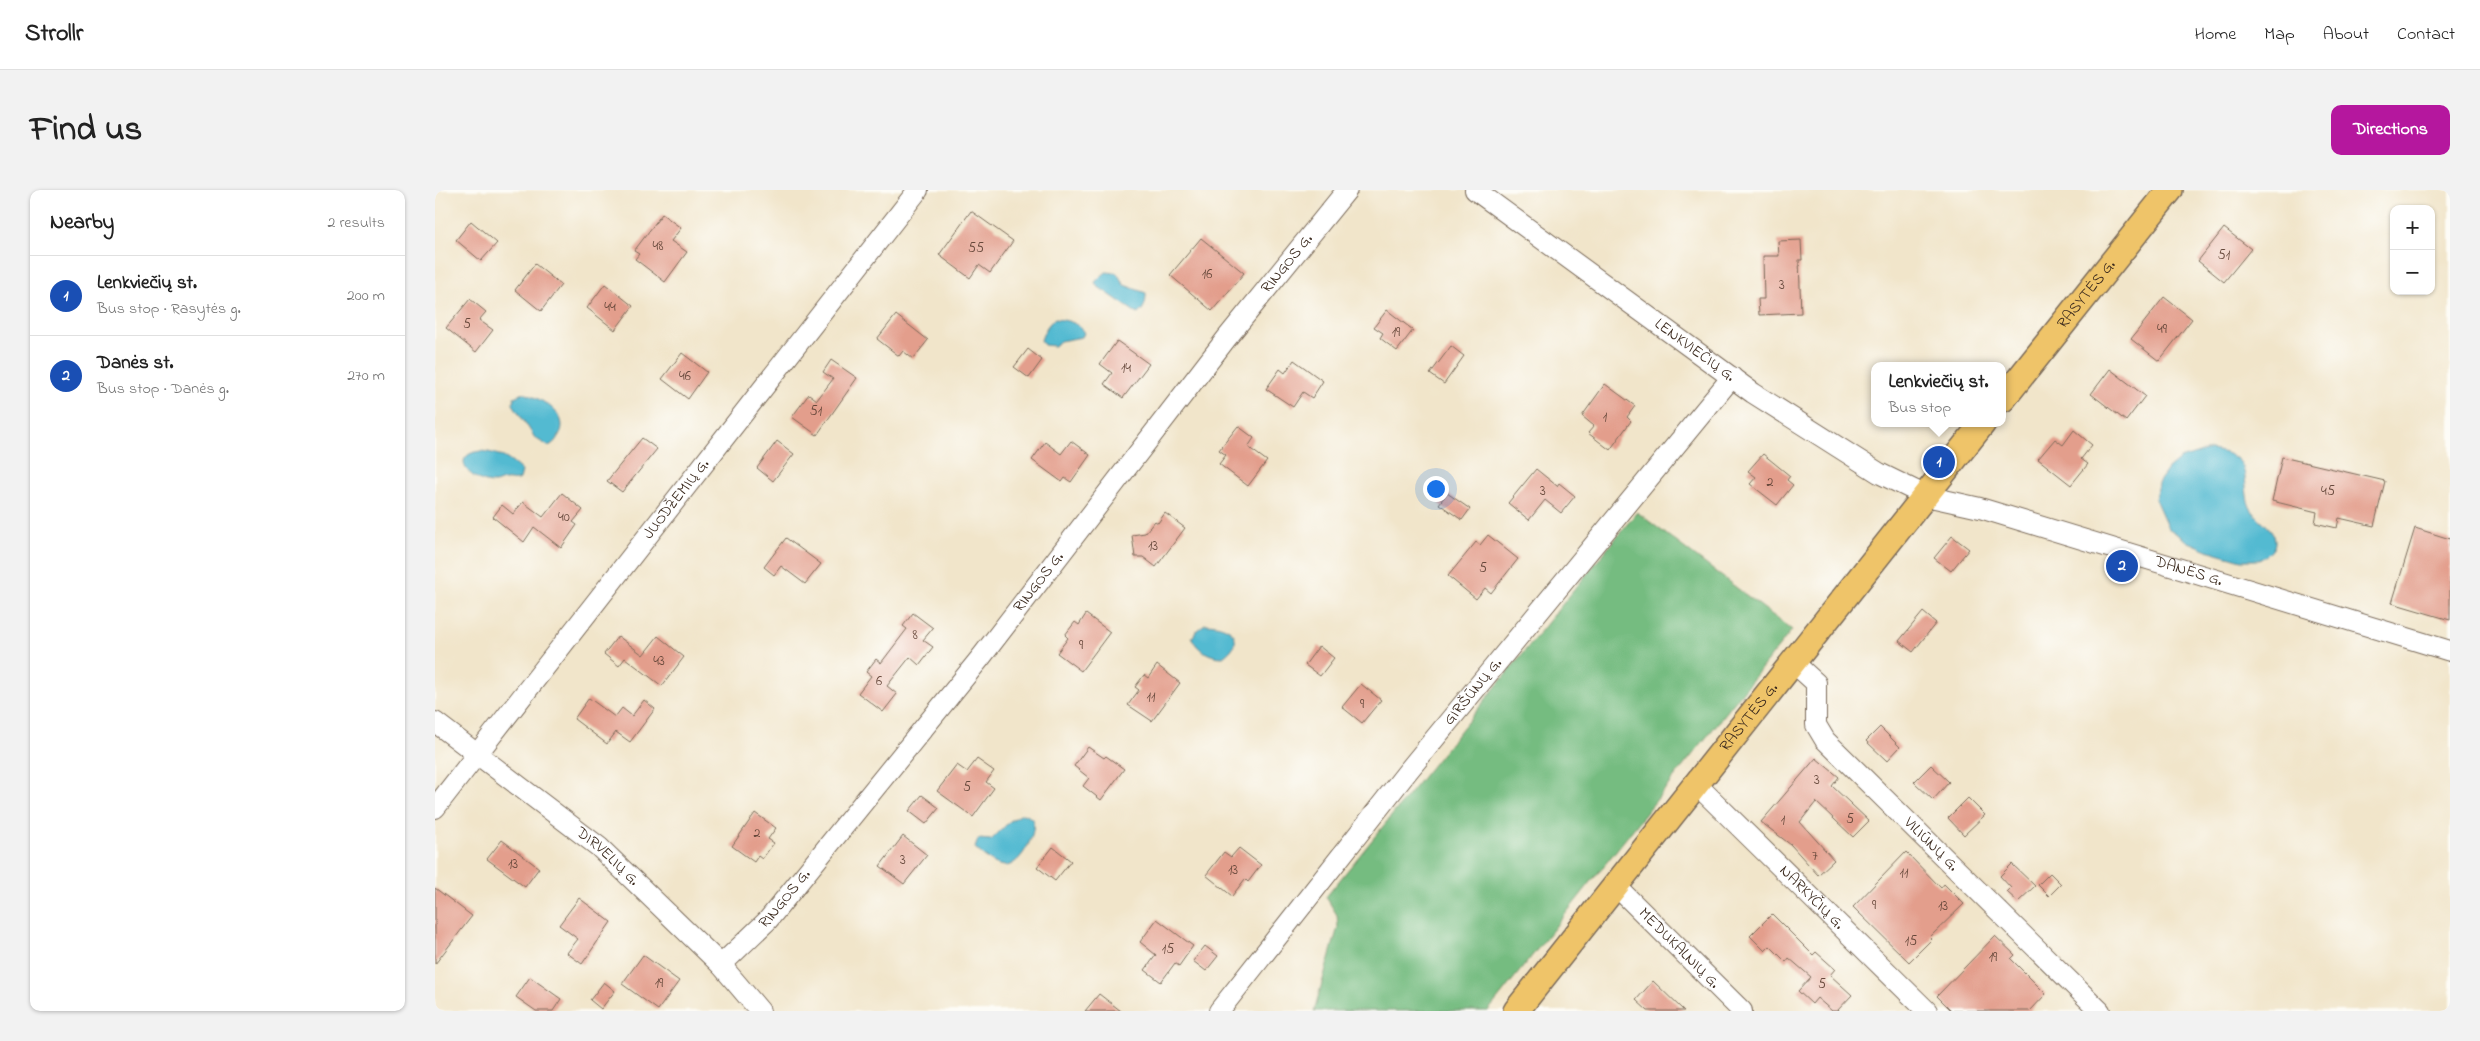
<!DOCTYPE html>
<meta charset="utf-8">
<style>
body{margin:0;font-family:"Indie Flower",sans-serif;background:#f2f2f2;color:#222}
.controls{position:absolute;right:15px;top:15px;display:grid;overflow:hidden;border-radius:10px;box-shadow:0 1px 4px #0004}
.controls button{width:45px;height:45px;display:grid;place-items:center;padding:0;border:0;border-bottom:1px solid #e0e0e0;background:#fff;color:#222;font:25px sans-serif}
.you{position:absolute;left:1000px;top:298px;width:18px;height:18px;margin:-12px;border:4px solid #fff;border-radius:50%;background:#1a73e8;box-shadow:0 0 0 8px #1a73e833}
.badge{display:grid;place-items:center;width:32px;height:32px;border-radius:50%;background:#b5179e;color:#fff;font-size:16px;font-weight:700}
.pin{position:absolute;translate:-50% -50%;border:2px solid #fff;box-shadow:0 1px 5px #0006}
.popup{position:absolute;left:1436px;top:172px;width:135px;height:65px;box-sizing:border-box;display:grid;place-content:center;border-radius:10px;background:#fff;filter:drop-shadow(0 1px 4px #0005);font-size:16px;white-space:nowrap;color:#767676}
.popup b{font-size:19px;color:#222}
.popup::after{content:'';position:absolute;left:50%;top:100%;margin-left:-10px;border:10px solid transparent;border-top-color:#fff}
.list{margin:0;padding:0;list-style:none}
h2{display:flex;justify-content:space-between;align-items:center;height:65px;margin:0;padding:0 20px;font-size:21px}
h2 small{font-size:16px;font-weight:400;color:#767676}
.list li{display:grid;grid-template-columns:32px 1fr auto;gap:15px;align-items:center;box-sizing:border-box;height:80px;padding:0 20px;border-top:1px solid #e0e0e0}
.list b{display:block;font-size:19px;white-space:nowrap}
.list p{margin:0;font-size:16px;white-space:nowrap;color:#767676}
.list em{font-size:16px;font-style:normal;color:#767676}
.map{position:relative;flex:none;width:2015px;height:821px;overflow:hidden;border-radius:10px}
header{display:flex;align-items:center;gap:30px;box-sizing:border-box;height:70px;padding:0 25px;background:#fff;border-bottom:1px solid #e0e0e0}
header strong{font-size:24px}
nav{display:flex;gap:28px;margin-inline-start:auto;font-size:18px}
.intro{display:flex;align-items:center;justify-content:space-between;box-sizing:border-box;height:120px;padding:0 30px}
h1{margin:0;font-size:35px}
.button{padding:12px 22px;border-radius:10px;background:#b5179e;color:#fff;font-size:18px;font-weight:700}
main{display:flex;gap:30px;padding:0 30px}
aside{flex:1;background:#fff;border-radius:10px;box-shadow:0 1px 4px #0004}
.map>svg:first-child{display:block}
.forest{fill:#74bc80;stroke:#58734f}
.water{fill:#53bad1;stroke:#477278}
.building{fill:#e39e8c}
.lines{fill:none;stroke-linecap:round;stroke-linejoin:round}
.minor-casing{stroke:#7b6b5a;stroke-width:22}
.major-casing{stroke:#7b6b5a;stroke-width:28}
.minor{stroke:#fff;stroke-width:20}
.major{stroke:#efc469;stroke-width:25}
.labels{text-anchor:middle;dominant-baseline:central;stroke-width:4;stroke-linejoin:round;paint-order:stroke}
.number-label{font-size:14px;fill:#65473a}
.street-label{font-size:16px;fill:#3b2a1e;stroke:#fdfcf7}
</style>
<header>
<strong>Strollr</strong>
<nav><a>Home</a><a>Map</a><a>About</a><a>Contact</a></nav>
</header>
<div class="intro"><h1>Find us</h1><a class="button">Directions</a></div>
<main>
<aside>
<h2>Nearby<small>2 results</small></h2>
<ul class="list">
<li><span class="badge" style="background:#1a4fb4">1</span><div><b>Lenkviečių st.</b><p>Bus stop · Rasytės g.</p></div><em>200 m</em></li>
<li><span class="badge" style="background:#1a4fb4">2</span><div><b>Danės st.</b><p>Bus stop · Danės g.</p></div><em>270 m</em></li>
</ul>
</aside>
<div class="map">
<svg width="2015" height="821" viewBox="0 0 2015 821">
<rect width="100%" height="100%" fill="#fdfcf7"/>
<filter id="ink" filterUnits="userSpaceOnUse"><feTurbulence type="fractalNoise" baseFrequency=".02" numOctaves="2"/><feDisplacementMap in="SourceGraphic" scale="10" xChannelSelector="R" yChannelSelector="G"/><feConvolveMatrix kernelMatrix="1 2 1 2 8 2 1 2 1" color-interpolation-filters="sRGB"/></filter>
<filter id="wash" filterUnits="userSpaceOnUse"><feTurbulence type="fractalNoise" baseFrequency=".0096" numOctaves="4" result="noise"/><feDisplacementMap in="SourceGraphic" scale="20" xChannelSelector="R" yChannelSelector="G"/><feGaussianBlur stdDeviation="1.12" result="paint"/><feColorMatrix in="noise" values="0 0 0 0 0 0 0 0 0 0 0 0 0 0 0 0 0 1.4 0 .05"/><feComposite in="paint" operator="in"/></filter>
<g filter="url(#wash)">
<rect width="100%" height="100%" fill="#f1e5ca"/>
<path class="forest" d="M1202,322l155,118 -304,381h-174l24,-84 -1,-12 -11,-18z"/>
<path class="water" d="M671,82l11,1 7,12 22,8c0,9 -1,15 -8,21l-41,-28 -2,-4z
M620,129c11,1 24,3 29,14l-2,4 -22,4 -5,5 -11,-1 -3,-5c3,-8 6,-16 14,-21z
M88,203c16,4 49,22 36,42 -3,5 -5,9 -11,11l-13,-8 -22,-34 1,-7z
M1774,260c10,1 24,3 31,12 8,10 4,32 10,45 7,13 24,20 25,33 1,10 -9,16 -16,20h-17l-32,-9 -21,-9 -21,-14 -13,-29 3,-16 10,-14 12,-10z
M46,261c19,2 28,8 41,20l-2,8c-7,3 -9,0 -15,1 -4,0 -7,3 -11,3 -23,0 -47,-28 -13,-32z
M770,434c24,0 44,14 18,33 -13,0 -26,-7 -31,-19l5,-8z
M587,624l5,1 6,5c4,13 -12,46 -28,46 -11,0 -22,-11 -30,-18l3,-9 13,1 19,-19z"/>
<g id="blocks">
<path class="building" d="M536,21l42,30 -23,32 -11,-8 -9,13 -31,-23z
M227,24l19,14 -10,13 16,11 -22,30 -30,-23 4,-5 -5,-3z
M36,31l26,22 -16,18 -25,-21z
M1789,38l27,21 -27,33 -26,-21z
M766,48l43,35 -32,38 -42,-36z
M1366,50l1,20h-3l2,53 -42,2 -1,-16h6l-1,-43h16l-1,-15z
M100,74l26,21 -20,26 -26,-21z
M170,94l28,22 -18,24 -28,-22z
M1729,107l28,22 -33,42 -28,-22z
M35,109l16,13 -7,8 14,10 -17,22 -30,-24z
M952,120l26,20 -16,21 -17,-13 3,-5 -9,-6z
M461,125l32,25 -15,19 -10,-8 -4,5 -22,-17z
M682,151l32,23 -26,34 -19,-14 8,-11 -12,-9z
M1016,156l13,10 -20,28 -14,-10z
M593,159l14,11 -13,18 -15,-11z
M247,163l25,19 -19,27 -26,-20z
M396,170l26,18 -40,57 -25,-18 17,-23 8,6 16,-21 -10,-7z
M859,170l29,21 -11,17 -9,-6 -10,15 -27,-18 14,-20 5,4z
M1675,179l35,27 -19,25 -35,-27z
M1170,194l30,22 -8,11 4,4 -21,29 -22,-17 6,-7 -12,-10z
M803,236l16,12 -6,9 19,14 -19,25 -29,-22 7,-9 -7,-5z
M1639,240l18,15 -11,14 7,5 -17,21 -33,-26 17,-20 8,6z
M207,248l15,11 -35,43 -15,-11z
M342,251l17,13 -21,27 -16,-13z
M636,251l19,14 -19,27 -6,-4 -3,4 -30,-22 13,-18 16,12z
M1328,264l27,22 -3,4 6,5 -16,20 -27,-21 6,-7 -8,-6z
M1847,267l103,24 -11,45 -35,-8 -2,10 -22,-5 2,-11 -45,-11z
M1101,279l21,17 2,-3 16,13 -14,17 -16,-13 -16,20 -21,-17z
M127,303l21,17 -10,12 4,3 -16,23 -27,-21 -10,15 -31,-25 9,-12 11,9 10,-12 20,15z
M1012,303l23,16 -8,11 -23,-16z
M730,323l20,15 -29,39 -13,-10h-8l-3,-22 13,-2 10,-12 3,2z
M1980,338l35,11v81l-58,-17z
M1053,345l30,24 -27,34 -6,-5 -9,11 -28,-23 28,-34 4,3z
M1517,346l17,13 -18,22 -17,-13z
M351,348l35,26 -16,20 -24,-18 -7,9 -10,-8z
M1488,422l13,11 -23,29 -14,-11z
M478,423l20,15 -10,12 10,7 -14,18 -9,-8 -23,29 10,8 -14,18 -25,-19 13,-17 -5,-4 10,-13 5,4 26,-34 -4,-3z
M651,424l24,18 -29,39 -24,-18 11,-15 -3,-3 10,-13 4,3z
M183,446l25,19 15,-19 26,21 -22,29 -37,-28 -6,8 -15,-12z
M884,456l15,12 -14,18 -15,-11z
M722,475l23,18 -28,38 -24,-16 11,-15 -4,-3 9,-12 4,3z
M926,494l20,16 -19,23 -20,-16z
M154,508l26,19 7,-9 10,8 12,-16 11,9 -25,33 -14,-10 -9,12 -33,-25z
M1445,537l20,20 -13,14 -21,-20z
M653,557l16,11 2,-2 18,13 -23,31 -18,-14 6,-8 -15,-12z
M1381,568l23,19 -7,9 37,35 -16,16 -37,-35 -16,20 34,38 -16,15 -27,-30 -30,-23z
M542,569l17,12 -8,11 8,6 -21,29 -36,-26 20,-26 10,7z
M1496,575l18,17 -16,18 -19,-18z
M487,605l17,13 -13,16 -17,-13z
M1533,608l17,17 -21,20 -16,-17z
M320,623l21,15 -8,11 6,4 -12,16 -4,-3 -4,6 -22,-16z
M468,646l24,19 -23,29 -24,-18z
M67,650l37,28 -14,19 -38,-28z
M618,657l18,14 -16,20 -18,-14z
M804,658l22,17 -13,17 -3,-3 -13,17 -26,-21 18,-23 7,5z
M1471,662l35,36 3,-4 20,20 -34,33 2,2 -23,23 -56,-55z
M1577,674l23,22 -17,16 -11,-10 4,-4 -11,-12z
M1615,683l11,11 -12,12 -11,-11z
M0,698l37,28 -37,48z
M144,708l32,24 -29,42 -15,-11 11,-14 -19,-14z
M1337,724l41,41 3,-3 19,17 -5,6 22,20 -15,16h-5l-15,-13 -5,6 -14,-13 13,-14 -22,-19 -3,4 -16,-16 -5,5 -15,-15z
M722,729l36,27 -14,20 -4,-3 -14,19 -16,-12 11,-15 -16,-13z
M1560,746l20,19 -4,4 35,35 -16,17h-78l-15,-15z
M770,756l13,10 -12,15 -13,-10z
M208,765l36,26 -21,29 -36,-26z
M95,787l31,22 -8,12h-17l-20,-14z
M1218,791l31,30h-36l-12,-11z
M169,792l11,9 -14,18 -11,-9z
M664,804l22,17h-36z"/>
</g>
</g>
<g filter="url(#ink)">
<use href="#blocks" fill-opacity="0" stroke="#7b6b5a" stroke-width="1"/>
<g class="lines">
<g class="minor-casing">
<g id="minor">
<path id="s1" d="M1040,0l278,203 126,80 47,23 54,12 470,143"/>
<path id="s2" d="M1359,473l22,20v42l9,15 275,271"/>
<path id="s3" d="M0,532l164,125 122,118 39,46"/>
<path id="s4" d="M1261,594l231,227"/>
<path id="s5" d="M0,618l483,-618"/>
<path id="s6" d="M1180,695l127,126"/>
<path id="s7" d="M286,775l47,-45 214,-264 244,-317 121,-149"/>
<path id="s8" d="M784,821l189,-240 324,-394"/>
</g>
</g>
<g class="major-casing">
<g id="major">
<path id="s9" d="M1568,209l167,-209"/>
<path id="s10" d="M1081,821l467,-588"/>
</g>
</g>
<use href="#minor" class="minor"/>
<use href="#major" class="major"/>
</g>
</g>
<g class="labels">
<g class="number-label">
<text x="223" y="56">48</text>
<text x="541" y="58">55</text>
<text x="1789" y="65">51</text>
<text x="772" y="84">16</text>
<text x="1347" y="95">3</text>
<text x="175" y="117">44</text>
<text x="32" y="134">5</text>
<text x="1727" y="139">49</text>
<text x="961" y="142">19</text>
<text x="691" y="178">14</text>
<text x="250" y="186">46</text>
<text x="381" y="221">51</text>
<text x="1170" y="227">1</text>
<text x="1335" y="292">2</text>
<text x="1108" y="301">3</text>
<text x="1893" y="301">45</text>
<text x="129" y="327">40</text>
<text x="718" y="356">13</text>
<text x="1048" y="378">5</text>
<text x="480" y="445">8</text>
<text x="646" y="455">9</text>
<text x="224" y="471">43</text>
<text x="444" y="491">6</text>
<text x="716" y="507">11</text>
<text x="927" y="514">9</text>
<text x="1382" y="590">3</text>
<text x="532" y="597">5</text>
<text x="1415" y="629">5</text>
<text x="1348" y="630">1</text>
<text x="322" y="643">2</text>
<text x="1380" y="666">7</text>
<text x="468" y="670">3</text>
<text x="78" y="674">13</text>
<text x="798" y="680">13</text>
<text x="1469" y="683">11</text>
<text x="1439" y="715">9</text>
<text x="1508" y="716">13</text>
<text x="1476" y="751">15</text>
<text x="733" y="759">15</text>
<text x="1558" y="767">19</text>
<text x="224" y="793">19</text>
<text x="1387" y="794">5</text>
</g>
<g class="street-label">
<text stroke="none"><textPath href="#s7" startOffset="902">RINGOS G.</textPath></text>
<text stroke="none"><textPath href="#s9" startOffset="134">RASYTĖS G.</textPath></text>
<text stroke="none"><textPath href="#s1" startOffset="272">LENKVIEČIŲ G.</textPath></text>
<text stroke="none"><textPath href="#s5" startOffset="392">JUODŽEMIŲ G.</textPath></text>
<text stroke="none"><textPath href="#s1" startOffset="819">DANĖS G.</textPath></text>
<text stroke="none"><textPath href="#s7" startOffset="498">RINGOS G.</textPath></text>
<text stroke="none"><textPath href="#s8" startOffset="408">GIRŠŪNŲ G.</textPath></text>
<text stroke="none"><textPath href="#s10" startOffset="375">RASYTĖS G.</textPath></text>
<text stroke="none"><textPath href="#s2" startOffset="238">VILIŪNŲ G.</textPath></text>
<text stroke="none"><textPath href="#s3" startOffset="219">DIRVELIŲ G.</textPath></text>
<text stroke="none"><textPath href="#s7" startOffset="92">RINGOS G.</textPath></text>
<text stroke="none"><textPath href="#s4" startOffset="162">NARKYČIŲ G.</textPath></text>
<text stroke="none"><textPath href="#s6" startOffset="90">MEDUKALNIŲ G.</textPath></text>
</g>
</g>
</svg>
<div class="controls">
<button>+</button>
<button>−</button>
</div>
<div class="you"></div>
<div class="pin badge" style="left:1504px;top:272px;background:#1a4fb4">1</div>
<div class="popup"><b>Lenkviečių st.</b>Bus stop</div>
<div class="pin badge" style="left:1687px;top:376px;background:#1a4fb4">2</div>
</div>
</main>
